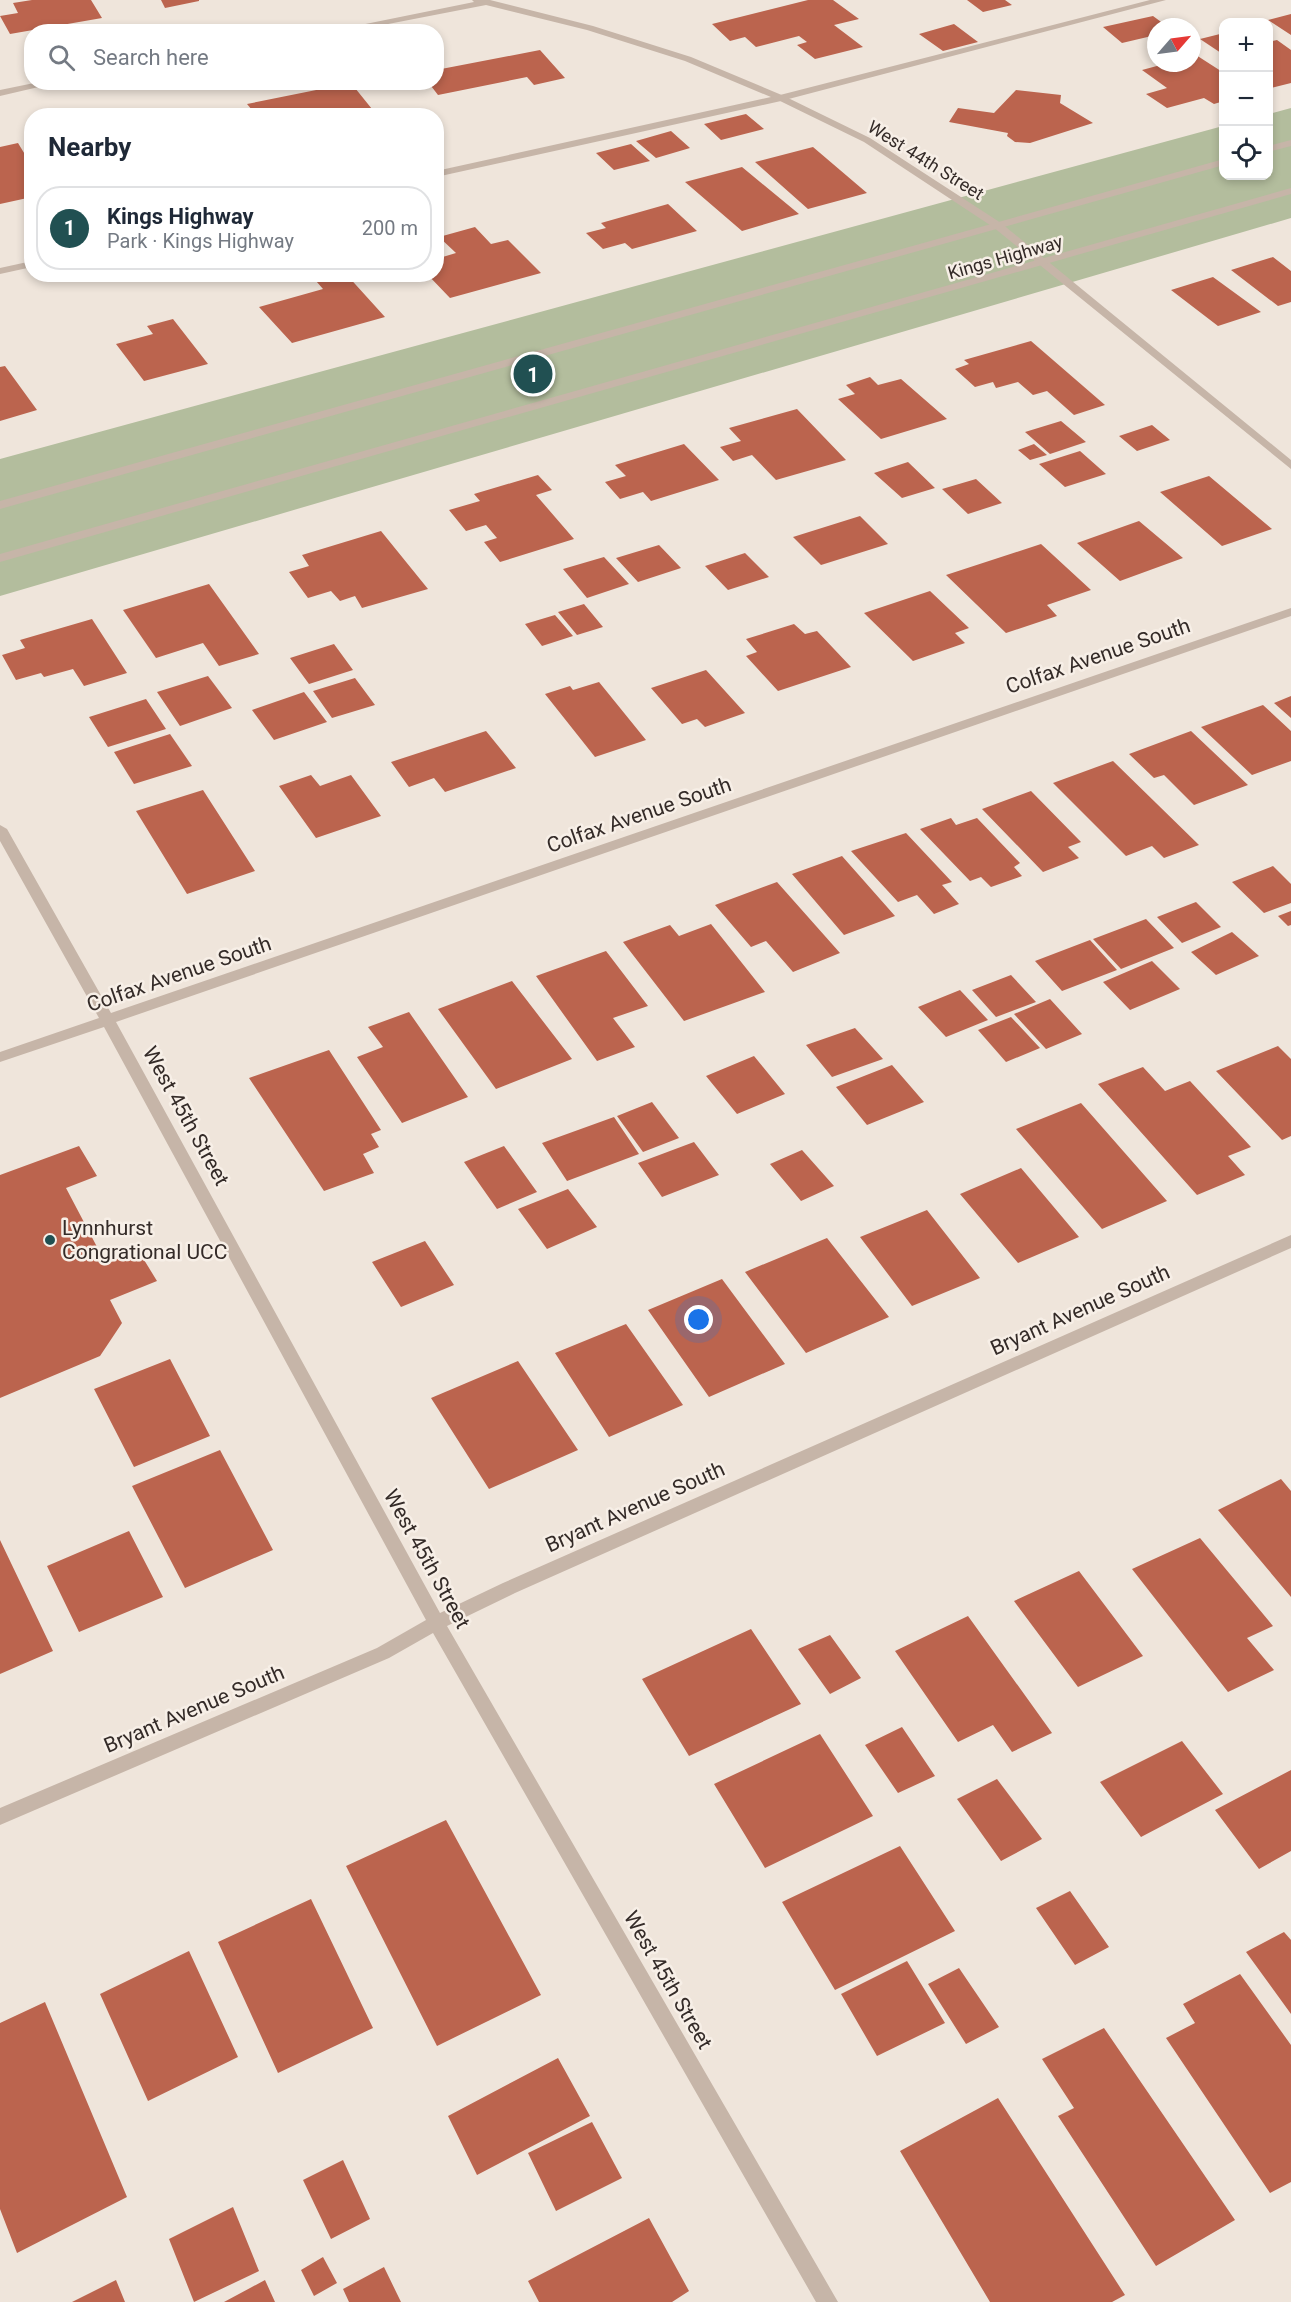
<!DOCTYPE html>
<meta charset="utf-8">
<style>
body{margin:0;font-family:Roboto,sans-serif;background:#f2f2f3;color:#1f2937}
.controls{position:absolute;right:18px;top:18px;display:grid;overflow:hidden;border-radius:12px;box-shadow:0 3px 9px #0003}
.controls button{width:54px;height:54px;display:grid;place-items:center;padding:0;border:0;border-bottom:2px solid #e0e1e3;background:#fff;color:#1f2937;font:30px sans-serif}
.compass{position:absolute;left:1147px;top:18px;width:54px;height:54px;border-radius:50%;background:#fff;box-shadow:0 3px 9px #0003;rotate:62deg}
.you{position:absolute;left:699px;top:1320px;width:21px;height:21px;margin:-15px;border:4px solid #fff;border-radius:50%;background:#1a73e8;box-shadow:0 0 0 9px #1a73e833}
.badge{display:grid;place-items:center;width:39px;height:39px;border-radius:50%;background:#215052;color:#fff;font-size:20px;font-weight:700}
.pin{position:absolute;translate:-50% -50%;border:3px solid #fff;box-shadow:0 2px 6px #0006}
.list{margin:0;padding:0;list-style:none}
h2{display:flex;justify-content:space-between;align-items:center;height:78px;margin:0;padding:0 24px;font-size:26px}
h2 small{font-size:20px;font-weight:400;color:#747a83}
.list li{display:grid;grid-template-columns:39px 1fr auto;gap:18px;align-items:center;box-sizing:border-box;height:84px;margin:0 12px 12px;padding:0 12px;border:2px solid #e0e1e3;border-radius:24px}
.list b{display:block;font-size:22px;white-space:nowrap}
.list p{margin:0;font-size:20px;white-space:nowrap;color:#747a83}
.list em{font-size:20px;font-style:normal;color:#747a83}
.icon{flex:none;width:33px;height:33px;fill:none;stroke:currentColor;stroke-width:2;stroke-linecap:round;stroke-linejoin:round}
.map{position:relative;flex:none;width:1291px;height:2302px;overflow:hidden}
.search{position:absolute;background:#fff;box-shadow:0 3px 9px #0003;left:24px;top:24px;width:420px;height:66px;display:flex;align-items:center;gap:15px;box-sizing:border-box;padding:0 21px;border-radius:24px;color:#747a83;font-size:22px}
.panel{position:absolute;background:#fff;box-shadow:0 3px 9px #0003;left:24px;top:108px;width:420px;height:174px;border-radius:24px}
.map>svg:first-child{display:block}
.green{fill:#b3bd9d}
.building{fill:#bb644e}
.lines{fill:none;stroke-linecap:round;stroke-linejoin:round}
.service{fill:#c6b5a8;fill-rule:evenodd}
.minor{fill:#c6b5a8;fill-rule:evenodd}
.tertiary{fill:#c6b5a8;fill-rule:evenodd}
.poi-dot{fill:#215052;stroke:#f7efe7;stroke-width:2}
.labels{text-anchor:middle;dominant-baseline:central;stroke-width:5;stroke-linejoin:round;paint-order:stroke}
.far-street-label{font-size:18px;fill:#342b28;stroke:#f7efe7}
.street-label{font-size:21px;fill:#342b28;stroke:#f7efe7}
.poi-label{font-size:21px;fill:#342b28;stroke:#f7efe7;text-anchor:start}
</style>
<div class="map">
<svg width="1291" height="2302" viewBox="0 0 1291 2302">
<rect width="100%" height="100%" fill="#efe5db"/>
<path class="green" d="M1291,108v110l-1291,378v-137l1223,-333 1,50h44l1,-62z"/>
<path class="building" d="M32,0h59l11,18 -92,16 -10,-18 18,-3 -5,-10z
M161,0h38v1l-34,7z
M808,0h25l26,19 -25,6 29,22 -48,12 -18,-14 10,-3 -8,-6 -43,11 -11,-10 -15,4 -18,-17z
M967,0h38l7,5 -29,7z
M1291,14v21l-23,-15z
M1153,16l15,11h-12v8l-34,8 -19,-16z
M954,24l24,18 -35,9 -24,-17z
M1224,33v22l-24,-16z
M1277,40l14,10v33l-20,5 -3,-2v-44z
M540,50l25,28 -31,7 -7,-8 -89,18 -10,-13h8v-12z
M1196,55l28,18v28l-10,3 -10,-6 -37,10 -21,-14 21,-6 -25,-18 26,-7h24v-7z
M351,83l25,31 -119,2 -10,-12z
M1016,90l45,5 -1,8 33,20 -63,20 -15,-1 -8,-6 1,-3 -59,-11 9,-14 36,5z
M746,114l18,15 -43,11 -17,-16z
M671,131l19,17 -34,10 -20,-17z
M18,143l14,23v31l-32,7v-57z
M631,144l19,17 -36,9 -18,-17z
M813,147l54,46 -59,16 -53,-47z
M742,167l57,47 -57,17 -57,-49z
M668,204l29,27 -65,18 -7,-6 -22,6 -17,-16 20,-5 -5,-5z
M475,227l16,17 17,-4 33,33 -91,25 -23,-24h9v-15l20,-6 -17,-16z
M1273,257l18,14v31l-13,4 -47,-36z
M310,274h36l39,43 -93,26 -33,-36 64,-18z
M1213,277l48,35 -43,14 -47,-36z
M173,319l35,45 -64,17 -28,-37 37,-10 -6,-8z
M1031,341l74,64 -31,10 -27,-24 -14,4 -15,-13 -22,6 -3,-6 -18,5 -20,-18 14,-5 -5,-4z
M5,366l32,44 -37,11v-54z
M870,377l8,8 23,-6 46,40 -66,20 -43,-40 17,-5 -9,-9z
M797,409l49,51 -70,20 -24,-25 -19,6 -13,-14 21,-6 -12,-13z
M1061,421l25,21 -36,12 -25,-22z
M1152,425l18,15 -33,11 -18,-15z
M684,444l35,36 -68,21 -8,-9 -23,7 -15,-17 21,-6 -11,-11z
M1034,444l13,11 -17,5 -12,-10z
M1080,451l26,23 -41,13 -26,-23z
M908,462l27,26 -33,10 -28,-25z
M538,475l14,15 -16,5 38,44 -74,23 -16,-20 13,-4 -11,-13 -20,6 -17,-21 31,-9 -6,-7z
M1209,476l63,53 -50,17 -62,-54z
M976,479l26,24 -34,11 -26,-25z
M860,516l28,28 -67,21 -28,-28z
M1139,521l44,37 -63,23 -43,-38z
M381,531l47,58 -66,19 -7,-12 -15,5 -9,-10 -23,7 -19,-26 20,-6 -7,-11z
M1041,544l50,46 -44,15 10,11 -51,17 -60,-58z
M659,545l22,23 -43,14 -22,-24z
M745,553l24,24 -41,13 -23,-24z
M604,557l25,27 -42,14 -24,-29z
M209,584l50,70 -40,12 -16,-23 -47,15 -33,-48z
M930,591l39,37 -14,5 10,10 -52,18 -49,-48z
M584,604l19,23 -26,8 -19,-23z
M555,615l18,21 -31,10 -17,-22z
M92,619l35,54 -43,13 -11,-17 -29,8 -3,-4 -25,7 -14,-25 23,-7 -5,-8z
M794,624l11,10 12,-3 34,36 -73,24 -32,-35 11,-4 -11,-13z
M334,644l19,26 -44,14 -19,-26z
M706,670l39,43 -40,14 -8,-8 -15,5 -31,-36z
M208,676l24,32 -52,18 -23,-34z
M355,678l20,27 -43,13 -19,-27z
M599,682l47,58 -51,17 -50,-63 25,-8 3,4z
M304,692l23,30 -53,18 -22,-30z
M1291,696v22l-17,-15z
M146,699l20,30 -58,18 -19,-30z
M1263,705l28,26v30l-39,14 -51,-48z
M486,731l30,37 -71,24 -11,-14 -25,9 -18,-25z
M1191,731l57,54 -54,20 -30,-30 -10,3 -25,-24z
M170,734l22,32 -58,18 -20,-32z
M1113,761l86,84 -35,13 -12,-12 -26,10 -73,-73z
M311,775l9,11 31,-11 30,41 -65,22 -37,-52z
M203,790l52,81 -68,23 -51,-83z
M1031,791l50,51 -13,5 11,11 -36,14 -61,-63z
M951,818l5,7 21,-7 43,45 -6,4 8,9 -31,11 -10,-10 -11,4 -50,-52z
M906,833l46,49 -10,3 17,19 -25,10 -17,-19 -19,7 -47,-51z
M842,856l53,60 -51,19 -52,-61z
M1273,866l18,18v19l-27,10 -32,-31z
M777,882l63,71 -47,19 -27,-31 -15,6 -36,-42z
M1196,902l25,25 -39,16 -25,-26z
M1291,911v14l-3,1 -10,-10z
M1146,919l28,29 -53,21 -28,-30z
M711,924l54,68 -81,29 -61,-79 47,-17 9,11z
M1232,932l27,24 -43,19 -25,-23z
M1090,940l27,30 -55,21 -27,-30z
M606,951l42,55 -35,12 22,29 -38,14 -61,-85z
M1152,961l28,28 -50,21 -27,-28z
M1011,975l25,27 -40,15 -24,-27z
M512,981l60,78 -76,30 -58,-80z
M960,990l28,30 -42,17 -28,-30z
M1050,999l32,35 -36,15 -32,-35z
M409,1012l59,85 -66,26 -45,-66 26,-10 -15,-20z
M1011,1017l29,31 -34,14 -28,-32z
M855,1028l28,31 -51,18 -26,-32z
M1278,1046l13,13v77l-9,4 -66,-69z
M329,1050l52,80 -10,4 8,13 -16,7 11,19 -50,18 -75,-113z
M754,1056l31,38 -48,20 -31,-38z
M892,1065l32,37 -57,23 -31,-38z
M1143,1067l22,24 25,-10 61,66 -23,9 17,19 -48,20 -99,-111z
M652,1102l27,36 -36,14 -26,-36z
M1081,1103l86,98 -65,28 -86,-100z
M614,1117l25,37 -72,27 -25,-38z
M694,1142l25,33 -57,22 -24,-34z
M79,1146l18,30 -31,12 40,76 32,-14 19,31 -47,19 12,23 -22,33 -100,42v-223z
M504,1146l33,46 -40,17 -33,-47z
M802,1150l32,36 -33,15 -31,-37z
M1021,1168l58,69 -61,26 -58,-69z
M568,1189l29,38 -50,22 -29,-40z
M927,1210l53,68 -68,28 -52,-69z
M827,1238l62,79 -83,36 -61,-81z
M425,1241l29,44 -53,22 -29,-45z
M722,1279l63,85 -76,33 -61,-87z
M626,1324l57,81 -74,32 -54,-84z
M170,1359l40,77 -76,31 -40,-78z
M518,1361l60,89 -89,39 -58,-91z
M220,1450l53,100 -88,38 -53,-102z
M1281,1479l10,12v106l-73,-87z
M129,1531l34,66 -84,35 -32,-66z
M1200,1538l73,88 -26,12 27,32 -46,22 -96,-123z
M0,1540l53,111 -53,23z
M1079,1571l64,85 -65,31 -64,-86z
M968,1616l84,117 -40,19 -19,-27 -35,17 -63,-91z
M751,1629l50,75 -112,52 -47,-77z
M830,1635l31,43 -31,16 -32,-45z
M902,1727l33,49 -37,17 -33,-48z
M820,1734l53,82 -108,52 -51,-84z
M1182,1741l41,53 -82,43 -41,-55z
M1291,1770v81l-32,18 -44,-59z
M997,1779l45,60 -41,22 -44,-62z
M446,1820l95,175 -104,51 -91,-180z
M900,1846l55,85 -120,59 -53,-88z
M1070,1891l39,56 -34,18 -39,-57z
M311,1899l62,129 -95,45 -60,-131z
M1284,1932l7,8v74l-45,-62z
M189,1951l49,106 -90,44 -48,-107z
M907,1961l38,62 -68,33 -36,-62z
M959,1968l40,59 -33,17 -38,-60z
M1240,1974l51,71v137l-21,11 -104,-155 29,-15 -12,-19z
M45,2002l82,195 -110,56 -17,-44v-186z
M1104,2028l131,192 -79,46 -98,-150 16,-8 -32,-49z
M558,2058l32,58 -113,59 -29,-59z
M998,2098l127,197 -13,7h-122l-90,-151z
M592,2122l30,56 -66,33 -28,-58z
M343,2160l27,59 -39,20 -28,-59z
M233,2207l26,64 -65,31 -25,-63z
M649,2218l40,73 -17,11h-133l-11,-21z
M323,2257l14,26 -23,13 -13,-26z
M384,2267l17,35h-52l-6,-13z
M116,2280l9,22h-53z
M265,2280l10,22h-51z"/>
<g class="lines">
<path class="service" d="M1150,0h16l-385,101 -345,76v-6l344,-76z
M32,261v6l-32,7v-6z"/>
<path class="minor" d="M472,0h18l103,26 98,31 93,39 86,42 131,85 290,237v9l-298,-242 -129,-85 -86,-42 -93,-39 -98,-31 -101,-25 -139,27h-21l148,-30z
M39,82h21l-60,14v-6z
M1291,608v8l-1175,406 324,591 63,-30 788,-348v13l-776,345 -68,33 391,676h-22l-383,-669 -44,25 -389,167v-17l377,-160 49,-28 -322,-593 -104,35v-10l99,-34 -99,-177v-16l7,4 104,184z"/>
<path class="tertiary" d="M1291,140v6l-23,6v-6z
M1224,159v6l-1224,344v-8z
M1291,188v6l-1291,368v-8z"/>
</g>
<circle class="poi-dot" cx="50" cy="1240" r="6"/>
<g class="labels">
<g class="far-street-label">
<text transform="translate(926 160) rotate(32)">West 44th Street</text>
<text transform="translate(1005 257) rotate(-16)">Kings Highway</text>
</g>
<g class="street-label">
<text transform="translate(1098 656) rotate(-19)">Colfax Avenue South</text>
<text transform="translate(639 815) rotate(-19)">Colfax Avenue South</text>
<text transform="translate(179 974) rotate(-19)">Colfax Avenue South</text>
<text transform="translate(186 1116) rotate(61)">West 45th Street</text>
<text transform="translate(1080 1310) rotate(-24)">Bryant Avenue South</text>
<text transform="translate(635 1507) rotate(-24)">Bryant Avenue South</text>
<text transform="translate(427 1559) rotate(61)">West 45th Street</text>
<text transform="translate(194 1709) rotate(-23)">Bryant Avenue South</text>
<text transform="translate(668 1980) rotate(60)">West 45th Street</text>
</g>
<g class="poi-label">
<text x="62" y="1228">Lynnhurst<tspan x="62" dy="24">Congrational UCC</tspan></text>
</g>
</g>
</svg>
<div class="controls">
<button>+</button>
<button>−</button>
<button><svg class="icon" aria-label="locate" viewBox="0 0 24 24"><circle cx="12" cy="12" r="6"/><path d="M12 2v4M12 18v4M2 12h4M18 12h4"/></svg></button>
</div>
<svg class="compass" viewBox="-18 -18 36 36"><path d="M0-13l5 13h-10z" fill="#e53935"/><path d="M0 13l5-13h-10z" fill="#747a83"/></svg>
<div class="you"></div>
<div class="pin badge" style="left:533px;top:374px">1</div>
<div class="search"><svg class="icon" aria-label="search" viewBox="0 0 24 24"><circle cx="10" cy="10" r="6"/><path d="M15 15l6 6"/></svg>Search here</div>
<section class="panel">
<h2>Nearby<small></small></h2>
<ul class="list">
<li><span class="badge">1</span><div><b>Kings Highway</b><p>Park · Kings Highway</p></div><em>200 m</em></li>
</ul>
</section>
</div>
